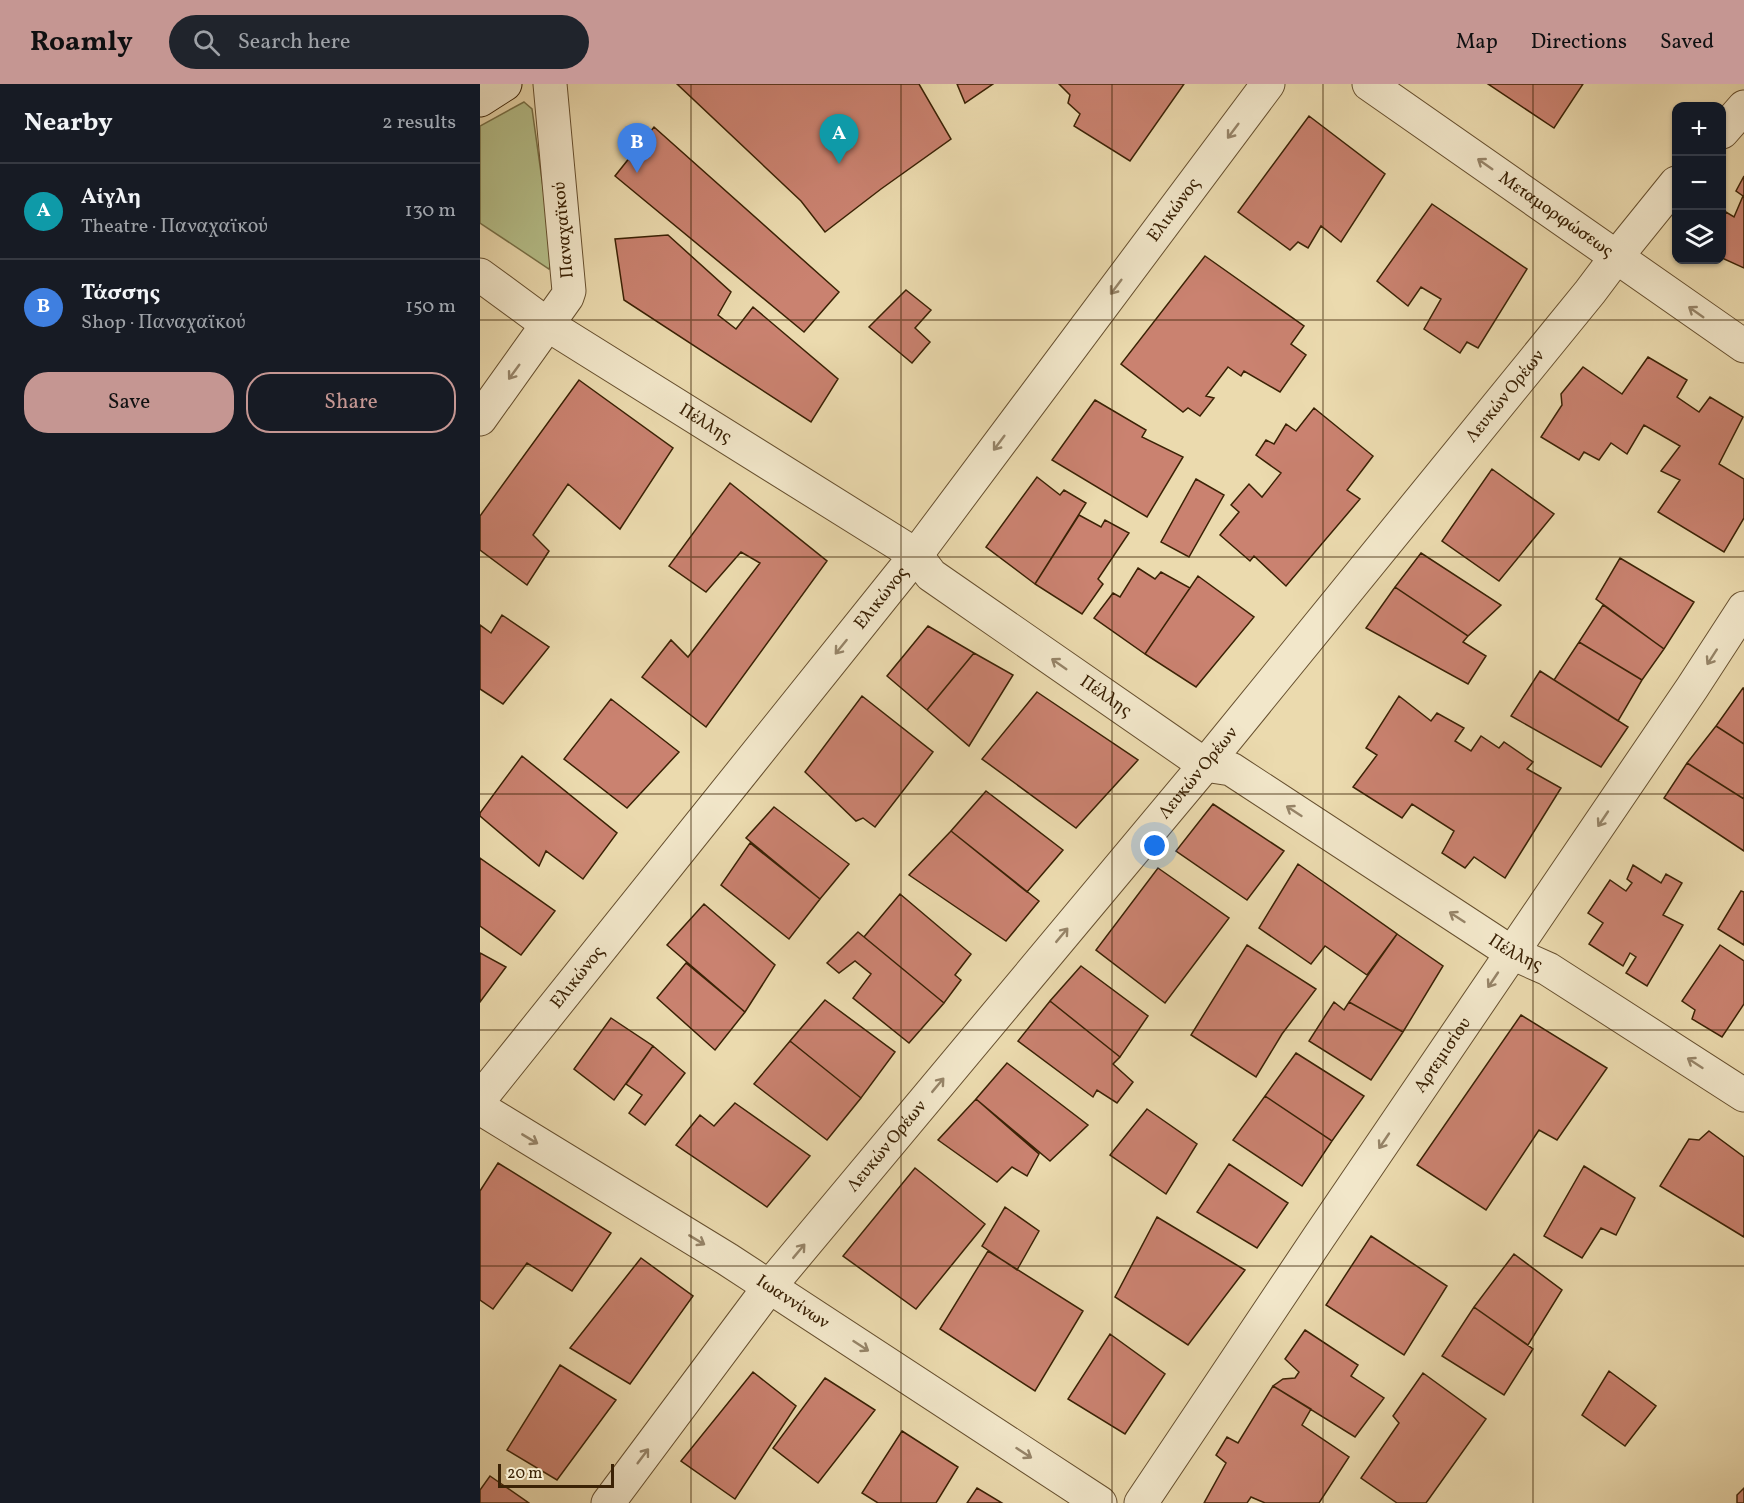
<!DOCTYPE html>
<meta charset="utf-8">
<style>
body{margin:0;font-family:Vollkorn,serif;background:#20242c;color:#f1f3f6}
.controls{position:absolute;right:18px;top:18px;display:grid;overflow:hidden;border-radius:12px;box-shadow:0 2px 4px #0004}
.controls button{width:54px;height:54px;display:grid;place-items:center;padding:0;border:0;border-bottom:2px solid #363941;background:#171b24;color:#f1f3f6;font:30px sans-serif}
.scale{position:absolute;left:18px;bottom:15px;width:116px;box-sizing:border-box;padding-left:6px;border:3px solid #3b2205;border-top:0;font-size:16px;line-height:21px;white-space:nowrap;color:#3b2205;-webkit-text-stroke:4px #f2e7ca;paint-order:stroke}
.you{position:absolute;left:675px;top:762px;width:21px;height:21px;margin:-15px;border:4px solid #fff;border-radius:50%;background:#1a73e8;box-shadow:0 0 0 9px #1a73e833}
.badge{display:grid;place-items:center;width:39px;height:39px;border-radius:50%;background:#c59692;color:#fff;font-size:20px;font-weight:700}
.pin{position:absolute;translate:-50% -50px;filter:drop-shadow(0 2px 3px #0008)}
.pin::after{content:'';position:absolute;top:32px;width:21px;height:18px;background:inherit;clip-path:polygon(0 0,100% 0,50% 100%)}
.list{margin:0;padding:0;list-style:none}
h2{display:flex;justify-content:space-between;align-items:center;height:78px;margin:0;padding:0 24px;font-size:26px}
h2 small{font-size:20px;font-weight:400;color:#9ea1a6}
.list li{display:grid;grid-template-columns:39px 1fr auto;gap:18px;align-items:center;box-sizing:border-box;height:96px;padding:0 24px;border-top:2px solid #363941}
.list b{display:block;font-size:22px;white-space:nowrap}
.list p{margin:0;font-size:20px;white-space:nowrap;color:#9ea1a6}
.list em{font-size:20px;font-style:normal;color:#9ea1a6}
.actions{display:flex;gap:12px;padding:18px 24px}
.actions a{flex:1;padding:14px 0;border:2px solid #c59692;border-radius:24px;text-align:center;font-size:21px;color:#c59692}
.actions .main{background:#c59692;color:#111}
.icon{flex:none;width:33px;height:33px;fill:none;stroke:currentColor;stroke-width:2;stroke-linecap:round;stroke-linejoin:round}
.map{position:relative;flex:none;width:1264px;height:1419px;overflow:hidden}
header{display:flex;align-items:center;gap:36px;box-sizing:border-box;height:84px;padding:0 30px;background:#c59692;color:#111}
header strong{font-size:28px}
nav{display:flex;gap:33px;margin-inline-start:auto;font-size:21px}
.search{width:420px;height:54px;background:#20242c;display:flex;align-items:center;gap:15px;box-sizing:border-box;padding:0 21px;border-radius:33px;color:#9ea1a6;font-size:22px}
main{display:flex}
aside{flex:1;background:#171b24}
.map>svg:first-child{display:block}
.green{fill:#b6c08b;stroke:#787148;stroke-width:1.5}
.building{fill:#ca8270;stroke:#3b2205;stroke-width:1.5}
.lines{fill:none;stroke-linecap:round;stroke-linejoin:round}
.minor-casing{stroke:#67502f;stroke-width:35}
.tertiary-casing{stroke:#67502f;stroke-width:35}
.secondary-casing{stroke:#3b2205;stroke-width:35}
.minor{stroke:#f2e7ca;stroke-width:33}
.tertiary{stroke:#f2e7ca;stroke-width:33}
.secondary{stroke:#f2e7ca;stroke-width:33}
.oneway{stroke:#968468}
.grid{fill:none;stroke:#3b2205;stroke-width:1.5;stroke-opacity:0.55}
.labels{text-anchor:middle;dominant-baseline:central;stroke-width:4.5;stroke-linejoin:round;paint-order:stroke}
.street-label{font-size:18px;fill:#3b2205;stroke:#f2e7ca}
</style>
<header>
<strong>Roamly</strong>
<div class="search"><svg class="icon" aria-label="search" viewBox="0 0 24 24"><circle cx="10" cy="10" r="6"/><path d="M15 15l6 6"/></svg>Search here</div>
<nav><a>Map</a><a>Directions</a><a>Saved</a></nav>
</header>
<main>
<aside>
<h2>Nearby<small>2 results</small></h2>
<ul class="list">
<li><span class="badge" style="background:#0f9aa8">A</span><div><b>Αίγλη</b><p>Theatre · Παναχαϊκού</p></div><em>130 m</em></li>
<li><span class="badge" style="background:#3f7fe0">B</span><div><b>Τάσσης</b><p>Shop · Παναχαϊκού</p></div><em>150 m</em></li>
</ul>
<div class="actions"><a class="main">Save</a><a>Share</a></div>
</aside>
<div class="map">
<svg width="1264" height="1419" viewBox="0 0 1264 1419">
<rect width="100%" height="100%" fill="#ebdaae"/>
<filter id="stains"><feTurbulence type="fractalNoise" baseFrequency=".00333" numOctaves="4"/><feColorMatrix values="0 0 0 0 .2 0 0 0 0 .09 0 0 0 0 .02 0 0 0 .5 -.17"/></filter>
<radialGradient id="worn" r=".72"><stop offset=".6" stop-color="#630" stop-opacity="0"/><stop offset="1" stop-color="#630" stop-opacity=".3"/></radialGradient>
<path class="green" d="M44,18l8,7 21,149 -4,11 -69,-46v-97z"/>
<path class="building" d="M197,0h242l32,55 -70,50 -56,43 -24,-31z
M477,0h36l-28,19z
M579,0h125l-54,77 -56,-35 6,-12 -12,-11 2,-8z
M1008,0h95l-29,44z
M829,32l76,58 -44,68 -20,-16 -13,22 -10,-6 -8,8 -52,-38z
M174,43l185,165 -35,40 -189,-156z
M1264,92v92l-22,-10v-40l4,-6 8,5 9,-21 -7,-5z
M952,120l95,65 -49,79 -11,-6 -7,11 -36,-24 17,-30 -20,-12 -13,19 -31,-25z
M188,151l63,57 -13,23 18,14 17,-22 85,72 -27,43 -187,-122 -9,-61z
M725,172l99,70 -13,18 15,11 -26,37 -36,-21 -3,5 -13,-9 -22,29 8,2 -14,18 -12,-8 -5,4 -62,-48z
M426,206l25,20 -16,18 15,14 -18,21 -43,-36z
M1168,273l39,23 -10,17 22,15 11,-15 33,20 -24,47 25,15v39l-20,34 -66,-40 22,-32 -19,-9 19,-25 -36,-21 -17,29 -16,-11 -12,17 -15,-8 -5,8 -38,-23 21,-32 -1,-11 22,-27 39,27z
M99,296l94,68 -53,81 -52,-45 -35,51 16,16 -22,34 -47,-35v-34z
M615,316l51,30 -4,7 41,20 -36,60 -95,-57z
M834,324l59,48 -26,34 13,9 -74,87 -32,-30 -4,5 -30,-26 19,-23 -8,-7 18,-21 13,13 19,-24 -25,-18 10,-15 8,4 12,-20 10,7z
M1012,385l62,45 -55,67 -57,-40z
M557,393l23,18 4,-5 22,13 -51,81 -49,-37z
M716,395l28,16 -35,62 -28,-15z
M250,399l97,78 -121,166 -64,-50 29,-37 17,17 72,-94 -19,-11 -35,40 -37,-26z
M599,431l22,12 4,-7 24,13 -31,46 5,5 -21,30 -47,-30z
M941,469l80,52 -33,31 -73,-49z
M1140,474l74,44 -30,47 -68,-50z
M658,484l17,11 6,-7 29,16 -45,66 -51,-36 19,-25 7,4z
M718,492l56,41 -58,70 -51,-33z
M915,503l73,49 -5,6 23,14 -18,28 -102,-56z
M1123,521l61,44 -22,31 -63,-38z
M22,531l47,32 -46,57 -23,-15v-64l11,8z
M448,542l46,27 -47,57 -40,-34z
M1099,558l63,38 -24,41 -64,-41z
M494,569l39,22 -44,71 -42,-36z
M1060,587l88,56 -27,40 -90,-51z
M1263,604h1v56l-28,-18z
M557,608l101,68 -62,68 -94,-69z
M382,612l71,56 -58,75 -12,-9 -7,3 -51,-49z
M919,612l32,25 6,-8 27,15 -9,13 16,10 10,-15 18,12 5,-6 29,20 -6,7 34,19 -56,90 -31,-21 -9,11 -23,-15 12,-22 -42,-27 -10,14 -49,-31 24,-32 -11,-7z
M131,615l68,53 -52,56 -63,-49z
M1236,642l28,18v55l-57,-36z
M42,672l95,77 -34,46 -37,-28 -7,15 -59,-50v-3z
M1207,679l57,36v52l-80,-53z
M506,707l77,59 -36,42 -76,-61z
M733,720l71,47 -37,49 -71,-49z
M294,723l75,57 -29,35 -74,-61z
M471,747l88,70 -33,40 -97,-66z
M270,759l70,56 -31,40 -68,-54z
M0,774l75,53 -34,44 -41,-29z
M818,780l99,70 -30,41 -42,-29 -14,18 -52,-36z
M1153,781l28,18 5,-9 16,9 -19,32 20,10 -36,61 -21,-13 10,-16 -6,-4 -7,13 -34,-22 14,-21 -15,-10 22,-33 16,11 6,-8 -5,-4z
M678,784l71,50 -64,85 -69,-53z
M1261,807l3,1v53l-26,-16z
M420,810l71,60 -16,21 6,5 -17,23 -80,-66z
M224,820l71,61 -30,47 -78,-67z
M378,848l86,71 -35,40 -56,-45 18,-24 -16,-13 -16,12 -12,-10z
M917,850l46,32 -40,66 -54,-30z
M767,861l69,44 -34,45 -26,43 -65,-42z
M1240,861l24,16v43l-22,33 -30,-18 3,-9 -13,-9z
M0,869l26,14 -26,35z
M206,879l59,49 -30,38 -58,-52z
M601,882l67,50 -28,41 -70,-56z
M345,916l70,52 -34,46 -71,-57z
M570,917l70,56 -7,7 20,18 -16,21 -20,-13 -4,7 -75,-56z
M854,918l10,8 5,-8 54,30 -32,48 -62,-39z
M1041,931l86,53 -50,72 -18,-10 -53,80 -69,-45z
M131,934l42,28 -39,54 -40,-31z
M310,957l71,57 -34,42 -73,-56z
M173,962l32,27 -40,52 -16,-12 13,-18 -16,-11z
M816,969l68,43 -32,45 -67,-45z
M527,979l81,62 -38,36 -74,-62z
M785,1012l67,45 -30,45 -69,-46z
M496,1015l63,55 -12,22 -15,-9 -15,15 -59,-42z
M255,1019l75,53 -43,51 -91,-62 24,-30 14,11z
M667,1025l50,35 -31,50 -56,-39z
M1229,1047l35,26v80l-84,-51 29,-47 10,1z
M18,1079l113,70 -39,58 -45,-28 -34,46 -13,-9v-109z
M749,1080l59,39 -31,45 -60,-36z
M1104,1082l51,32 -19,37 -15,-7 -19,30 -38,-22z
M435,1084l70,56 -69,85 -73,-53z
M525,1123l34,24 -22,39 -35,-24z
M677,1133l88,53 -57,75 -73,-48z
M891,1152l76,50 -43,69 -78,-50z
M508,1167l95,60 -48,80 -95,-62z
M1034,1170l48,36 -34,55 -54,-38z
M161,1174l52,38 -63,88 -60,-36z
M994,1223l59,42 -29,46 -62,-39z
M825,1246l53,35 -7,11 33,22 -29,39 -82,-51 10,-7 12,-1 4,-6 -14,-13z
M630,1250l55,40 -40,60 -57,-35z
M80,1281l56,35 -59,80 -50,-30z
M1129,1287l47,35 -31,40 -43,-31z
M273,1288l43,34 -61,93 -54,-38z
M943,1289l63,46 -60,84h-29l-36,-25 38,-55 -6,-7z
M345,1294l50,32 -57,73 -45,-35z
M793,1302l38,23 -9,16 47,32 -30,46h-54l-14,-6 -4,6h-43l22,-40 -10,-8 11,-18 11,6z
M422,1347l56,36 -22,36h-58l-16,-10z
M10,1392l39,27h-49v-13z
M497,1404l25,15h-35z
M1264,1404v15h-7v-8z"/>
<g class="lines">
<g class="minor-casing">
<g id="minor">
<path d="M1242,48l22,-25"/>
<path id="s1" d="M0,191l68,50 368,230 15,20 274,190 26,4 281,184 36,16 196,126"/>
<path d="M0,335l87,-122 2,-6 -19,-207"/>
<path id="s2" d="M0,1015l436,-544 352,-471"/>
<path id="s3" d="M0,1024l247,151 373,244"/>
<path id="s4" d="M128,1419l162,-217 435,-521 385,-473 27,-36 59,-73"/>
<path id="s5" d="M661,1419l178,-266 373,-549 52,-80"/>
</g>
</g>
<g class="tertiary-casing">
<g id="tertiary">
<path id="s6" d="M889,0l375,262"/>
</g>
</g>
<g class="secondary-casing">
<path id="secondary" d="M0,16l25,-16"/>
</g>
<use href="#minor" class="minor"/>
<use href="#tertiary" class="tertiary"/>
<use href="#secondary" class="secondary"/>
</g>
<defs><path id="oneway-shaft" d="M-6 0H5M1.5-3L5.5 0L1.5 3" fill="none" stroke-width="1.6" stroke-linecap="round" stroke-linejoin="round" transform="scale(1.5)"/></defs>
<g class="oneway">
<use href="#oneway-shaft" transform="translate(753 47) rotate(127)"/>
<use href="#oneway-shaft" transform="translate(1005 80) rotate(-145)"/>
<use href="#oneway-shaft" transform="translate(636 203) rotate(127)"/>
<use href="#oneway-shaft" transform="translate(1216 228) rotate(-145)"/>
<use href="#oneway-shaft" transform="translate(34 288) rotate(126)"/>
<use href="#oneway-shaft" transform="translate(519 359) rotate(127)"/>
<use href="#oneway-shaft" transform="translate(361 563) rotate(129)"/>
<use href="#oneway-shaft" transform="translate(1232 573) rotate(123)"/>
<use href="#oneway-shaft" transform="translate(579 580) rotate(-145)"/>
<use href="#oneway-shaft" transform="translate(814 727) rotate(-147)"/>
<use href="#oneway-shaft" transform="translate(1123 735) rotate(124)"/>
<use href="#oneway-shaft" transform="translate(977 833) rotate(-147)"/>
<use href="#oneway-shaft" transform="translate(582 851) rotate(-50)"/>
<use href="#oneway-shaft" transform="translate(1013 896) rotate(124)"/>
<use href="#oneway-shaft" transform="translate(1215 979) rotate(-147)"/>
<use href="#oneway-shaft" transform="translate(458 1001) rotate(-50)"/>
<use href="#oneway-shaft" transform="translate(50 1055) rotate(31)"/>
<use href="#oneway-shaft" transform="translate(904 1057) rotate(124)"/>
<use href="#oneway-shaft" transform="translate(217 1156) rotate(31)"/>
<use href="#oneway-shaft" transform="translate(319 1167) rotate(-50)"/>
<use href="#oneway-shaft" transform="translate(381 1262) rotate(33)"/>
<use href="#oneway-shaft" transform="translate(544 1369) rotate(33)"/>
<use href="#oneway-shaft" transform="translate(163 1372) rotate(-53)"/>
</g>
<path class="grid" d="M211,0v1419M421,0v1419M632,0v1419M843,0v1419M1053,0v1419M0,236h1264M0,473h1264M0,710h1264M0,946h1264M0,1182h1264"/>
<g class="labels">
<g class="street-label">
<text stroke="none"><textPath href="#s2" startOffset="1128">Ελικώνος</textPath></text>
<text stroke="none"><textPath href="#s6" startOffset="228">Μεταμορφώσεως</textPath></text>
<text transform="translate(84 146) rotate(-95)">Παναχαϊκού</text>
<text stroke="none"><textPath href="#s4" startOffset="1425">Λευκών Ορέων</textPath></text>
<text stroke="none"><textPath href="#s1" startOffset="270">Πέλλης</textPath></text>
<text stroke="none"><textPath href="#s2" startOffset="642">Ελικώνος</textPath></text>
<text stroke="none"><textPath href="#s1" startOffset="756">Πέλλης</textPath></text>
<text stroke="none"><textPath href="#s4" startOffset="939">Λευκών Ορέων</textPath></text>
<text stroke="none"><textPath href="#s1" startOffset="1242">Πέλλης</textPath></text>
<text stroke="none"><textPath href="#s2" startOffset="156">Ελικώνος</textPath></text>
<text stroke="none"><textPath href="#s5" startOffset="540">Αρτεμισίου</textPath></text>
<text stroke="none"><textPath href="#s4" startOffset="453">Λευκών Ορέων</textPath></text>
<text stroke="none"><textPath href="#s3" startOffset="368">Ιωαννίνων</textPath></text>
</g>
</g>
<rect width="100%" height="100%" filter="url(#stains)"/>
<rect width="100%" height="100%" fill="url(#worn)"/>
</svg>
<div class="controls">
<button>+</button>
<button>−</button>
<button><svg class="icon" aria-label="layers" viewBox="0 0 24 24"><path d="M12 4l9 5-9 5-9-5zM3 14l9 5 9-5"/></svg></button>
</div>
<div class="scale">20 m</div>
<div class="you"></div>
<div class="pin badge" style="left:359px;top:80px;background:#0f9aa8">A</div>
<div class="pin badge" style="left:157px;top:89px;background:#3f7fe0">B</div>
</div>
</main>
